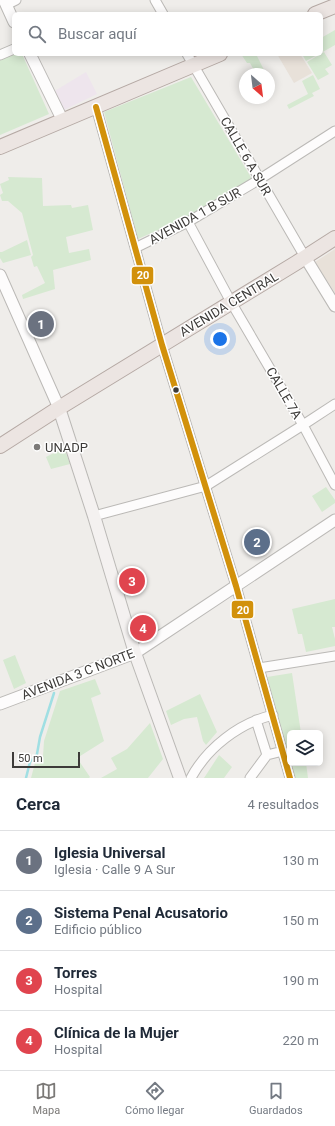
<!DOCTYPE html>
<html lang="es">
<meta charset="utf-8">
<style>
body{margin:0;font-family:Roboto,sans-serif;background:#f6f6f7;color:#1f2937}
.controls{position:absolute;right:12px;bottom:12px;display:grid;overflow:hidden;border-radius:6px;box-shadow:0 2px 10px #0003}
.controls button{width:36px;height:36px;display:grid;place-items:center;padding:0;border:0;border-bottom:1px solid #e0e1e3;background:#fff;color:#1f2937;font:20px sans-serif}
.compass{position:absolute;left:239px;top:68px;width:36px;height:36px;border-radius:50%;background:#fff;box-shadow:0 2px 10px #0003;rotate:152deg}
.scale{position:absolute;left:12px;bottom:10px;width:68px;box-sizing:border-box;padding-left:4px;border:2px solid #3d3b39;border-top:0;font-size:11px;line-height:14px;white-space:nowrap;color:#3d3b39;-webkit-text-stroke:3px #fff;paint-order:stroke}
.you{position:absolute;left:220px;top:339px;width:14px;height:14px;margin:-10px;border:3px solid #fff;border-radius:50%;background:#1a73e8;box-shadow:0 0 0 6px #1a73e833}
.badge{display:grid;place-items:center;width:26px;height:26px;border-radius:50%;background:#7b7977;color:#fff;font-size:13px;font-weight:700}
.pin{position:absolute;translate:-50% -50%;border:2px solid #fff;box-shadow:0 1px 4px #0006}
.list{margin:0;padding:0;list-style:none}
h2{display:flex;justify-content:space-between;align-items:center;height:52px;margin:0;padding:0 16px;font-size:17px}
h2 small{font-size:13px;font-weight:400;color:#747a83}
.list li{display:grid;grid-template-columns:26px 1fr auto;gap:12px;align-items:center;box-sizing:border-box;height:60px;padding:0 16px;border-top:1px solid #e0e1e3}
.list b{display:block;font-size:15px;white-space:nowrap}
.list p{margin:0;font-size:13px;white-space:nowrap;color:#747a83}
.list em{font-size:13px;font-style:normal;color:#747a83}
.icon{flex:none;width:22px;height:22px;fill:none;stroke:currentColor;stroke-width:2;stroke-linecap:round;stroke-linejoin:round}
.map{position:relative;flex:none;width:335px;height:778px;overflow:hidden}
.search{position:absolute;background:#fff;box-shadow:0 2px 10px #0003;left:12px;right:12px;top:12px;height:44px;display:flex;align-items:center;gap:10px;box-sizing:border-box;padding:0 14px;border-radius:6px;color:#747a83;font-size:15px}
.sheet{height:292px;background:#fff}
nav{display:flex;justify-content:space-around;align-items:center;box-sizing:border-box;height:56px;border-top:1px solid #e0e1e3;background:#fff;font-size:11px;color:#747a83}
nav a{display:grid;justify-items:center;gap:2px}
nav .on{color:#7b7977}
.map>svg:first-child{display:block}
.built{fill:#e8e1d9}
.industrial{fill:#eee5ed}
.green{fill:#d6e9d1}
.lines{fill:none;stroke-linecap:round;stroke-linejoin:round}
.stream{stroke:#a0dfe3;stroke-width:2.5}
.minor-casing{stroke:#bbb9b6;stroke-width:11}
.tertiary-casing{stroke:#bbb9b6;stroke-width:13}
.secondary-casing{stroke:#bbb9b6;stroke-width:14}
.primary-casing{stroke:#b5a9a4;stroke-width:16}
.minor{stroke:#fdfcfc;stroke-width:9}
.tertiary{stroke:#fdfcfc;stroke-width:11}
.secondary{stroke:#f4f1f0;stroke-width:12}
.primary{stroke:#ece5e2;stroke-width:14}
.bus-1-casing{stroke:#fff;stroke-width:9}
.bus-1{stroke:#d2910b;stroke-width:6}
.bus-dot{fill:#3d3b39;stroke:#fff;stroke-width:1.5}
.poi-dot{fill:#7b7977;stroke:#fff;stroke-width:1.5}
.labels{text-anchor:middle;dominant-baseline:central;stroke-width:3;stroke-linejoin:round;paint-order:stroke}
.street-label{font-size:13px;fill:#3d3b39;stroke:#fff}
.poi-label{font-size:13px;fill:#3d3b39;stroke:#fff;text-anchor:start}
.line-badge{stroke:#fff;stroke-width:1.5}
.badge-label{font-size:11px;text-anchor:middle;font-weight:bold;fill:#fff}
</style>
<div class="map">
<svg width="335" height="778" viewBox="0 0 335 778">
<rect width="100%" height="100%" fill="#efedea"/>
<path class="built" d="M277,54h23l12,19 -18,10z
M335,249v44l-20,-31z"/>
<path class="industrial" d="M86,72l11,22 -35,17 -9,-19z"/>
<path class="green" d="M335,30v15l-14,8v-15z
M324,52l8,13 -7,4 4,5 -11,6 -11,-18z
M14,53v1h8l27,60 -49,21v-76z
M241,54h15l10,20h-10l-6,-11h-3z
M302,54h17l-13,7z
M313,75l7,14 -8,4 2,3 -25,13 -2,-4 21,-11 -6,-13z
M191,77l61,102 -67,39 -47,21 -34,-127z
M8,177l34,1 1,28 28,-1 1,3 16,-3 5,25 -27,7 3,16 20,-4 2,11 -38,10 2,19 -32,10 -1,-4 23,-12 -8,-17 -3,1 -3,-10 2,-2 -11,-42 -14,-12h-6l-2,-6 3,-2 -3,-9 9,-4z
M27,240l4,15 -28,8 -3,-5v-6h2z
M64,448l6,16 -19,5 -5,-12z
M326,487l9,13v3l-13,9 -10,-16z
M335,599v28h-3l3,12v7l-29,6 -4,-18h-4l-6,-25z
M15,655l11,28 -12,6 -11,-29z
M292,673l9,60h-11v28l-23,-84z
M95,679l6,15 -10,4 13,43 -27,17 13,19 -1,1h-58l4,-15 8,-7 1,-15 16,-50z
M200,694l17,38 -11,13 -3,-4 -6,-24 -13,2 -13,6 -5,-14z
M150,723l13,36 -15,19h-47l16,-9 -6,-11 16,-9z
M219,755l13,12 -8,11h-20z
M290,763h16l2,15h-13z"/>
<g class="lines">
<path class="stream" d="M26,778l4,-16 7,-8 3,-17 14,-44"/>
<g class="minor-casing">
<path id="minor" d="M155,0l8,14
M6,5l10,-5
M187,54l118,203
M0,55l14,-6
M96,107l66,238 74,241 54,192
M188,222l43,80 72,123 32,60
M135,248l53,-26 72,-43 75,-48
M94,516l112,-30 97,-61 32,-21
M259,668l76,-12
M256,720l11,35
M191,778c16,-30 48,-55 82,-63
M250,778l17,-23 16,-4"/>
</g>
<g class="tertiary-casing">
<path id="tertiary" d="M4,0l10,22
M30,54l33,67
M305,257l30,49
M0,275l59,133
M0,704l135,-51 200,-133"/>
</g>
<g class="secondary-casing">
<path id="secondary" d="M59,408l35,108 41,137 45,125"/>
</g>
<g class="primary-casing">
<path id="primary" d="M315,14l20,-8
M0,147l220,-93
M0,446l59,-38 237,-145 39,-25"/>
</g>
<use href="#minor" class="minor"/>
<use href="#tertiary" class="tertiary"/>
<use href="#secondary" class="secondary"/>
<use href="#primary" class="primary"/>
<g class="bus-1-casing">
<path id="bus-1" d="M96,107l66,238 74,241 54,192"/>
</g>
<use href="#bus-1" class="bus-1"/>
</g>
<circle class="bus-dot" cx="176" cy="390" r="3.5"/>
<circle class="poi-dot" cx="37" cy="447" r="4"/>
<g class="labels">
<g class="street-label">
<text transform="translate(246 156) rotate(60)">CALLE 6 A SUR</text>
<text transform="translate(195 216) rotate(-29)">AVENIDA 1 B SUR</text>
<text transform="translate(229 304) rotate(-31)">AVENIDA CENTRAL</text>
<text transform="translate(284 393) rotate(60)">CALLE 7A</text>
<text transform="translate(78 674) rotate(-21)">AVENIDA 3 C NORTE</text>
</g>
<g class="poi-label">
<text x="45" y="447">UNADP</text>
</g>
</g>
<g class="line-badge">
<rect x="131" y="266" width="23" height="19" rx="4" fill="#d2910b"/>
<rect x="231" y="600" width="23" height="19" rx="4" fill="#d2910b"/>
</g>
<g class="badge-label">
<text x="143" y="279">20</text>
<text x="243" y="614">20</text>
</g>
</svg>
<div class="controls">
<button><svg class="icon" aria-label="layers" viewBox="0 0 24 24"><path d="M12 4l9 5-9 5-9-5zM3 14l9 5 9-5"/></svg></button>
</div>
<svg class="compass" viewBox="-18 -18 36 36"><path d="M0-13l5 13h-10z" fill="#e53935"/><path d="M0 13l5-13h-10z" fill="#747a83"/></svg>
<div class="scale">50 m</div>
<div class="you"></div>
<div class="pin badge" style="left:41px;top:324px;background:#6b7280">1</div>
<div class="pin badge" style="left:257px;top:542px;background:#5c6f8a">2</div>
<div class="pin badge" style="left:132px;top:581px;background:#e0444e">3</div>
<div class="pin badge" style="left:143px;top:628px;background:#e0444e">4</div>
<div class="search"><svg class="icon" aria-label="search" viewBox="0 0 24 24"><circle cx="10" cy="10" r="6"/><path d="M15 15l6 6"/></svg>Buscar aquí</div>
</div>
<section class="sheet">
<h2>Cerca<small>4 resultados</small></h2>
<ul class="list">
<li><span class="badge" style="background:#6b7280">1</span><div><b>Iglesia Universal</b><p>Iglesia · Calle 9 A Sur</p></div><em>130 m</em></li>
<li><span class="badge" style="background:#5c6f8a">2</span><div><b>Sistema Penal Acusatorio</b><p>Edificio público</p></div><em>150 m</em></li>
<li><span class="badge" style="background:#e0444e">3</span><div><b>Torres</b><p>Hospital</p></div><em>190 m</em></li>
<li><span class="badge" style="background:#e0444e">4</span><div><b>Clínica de la Mujer</b><p>Hospital</p></div><em>220 m</em></li>
</ul>
</section>
<nav>
<a class="on"><svg class="icon" aria-label="map" viewBox="0 0 24 24"><path d="M3 6l6-2 6 2 6-2v14l-6 2-6-2-6 2zM9 4v14M15 6v14"/></svg>Mapa</a>
<a><svg class="icon" aria-label="directions" viewBox="0 0 24 24"><path d="M12 3l9 9-9 9-9-9zM9 14v-3h6M13 9l2 2-2 2"/></svg>Cómo llegar</a>
<a><svg class="icon" aria-label="saved" viewBox="0 0 24 24"><path d="M7 4h10v16l-5-4-5 4z"/></svg>Guardados</a>
</nav>
